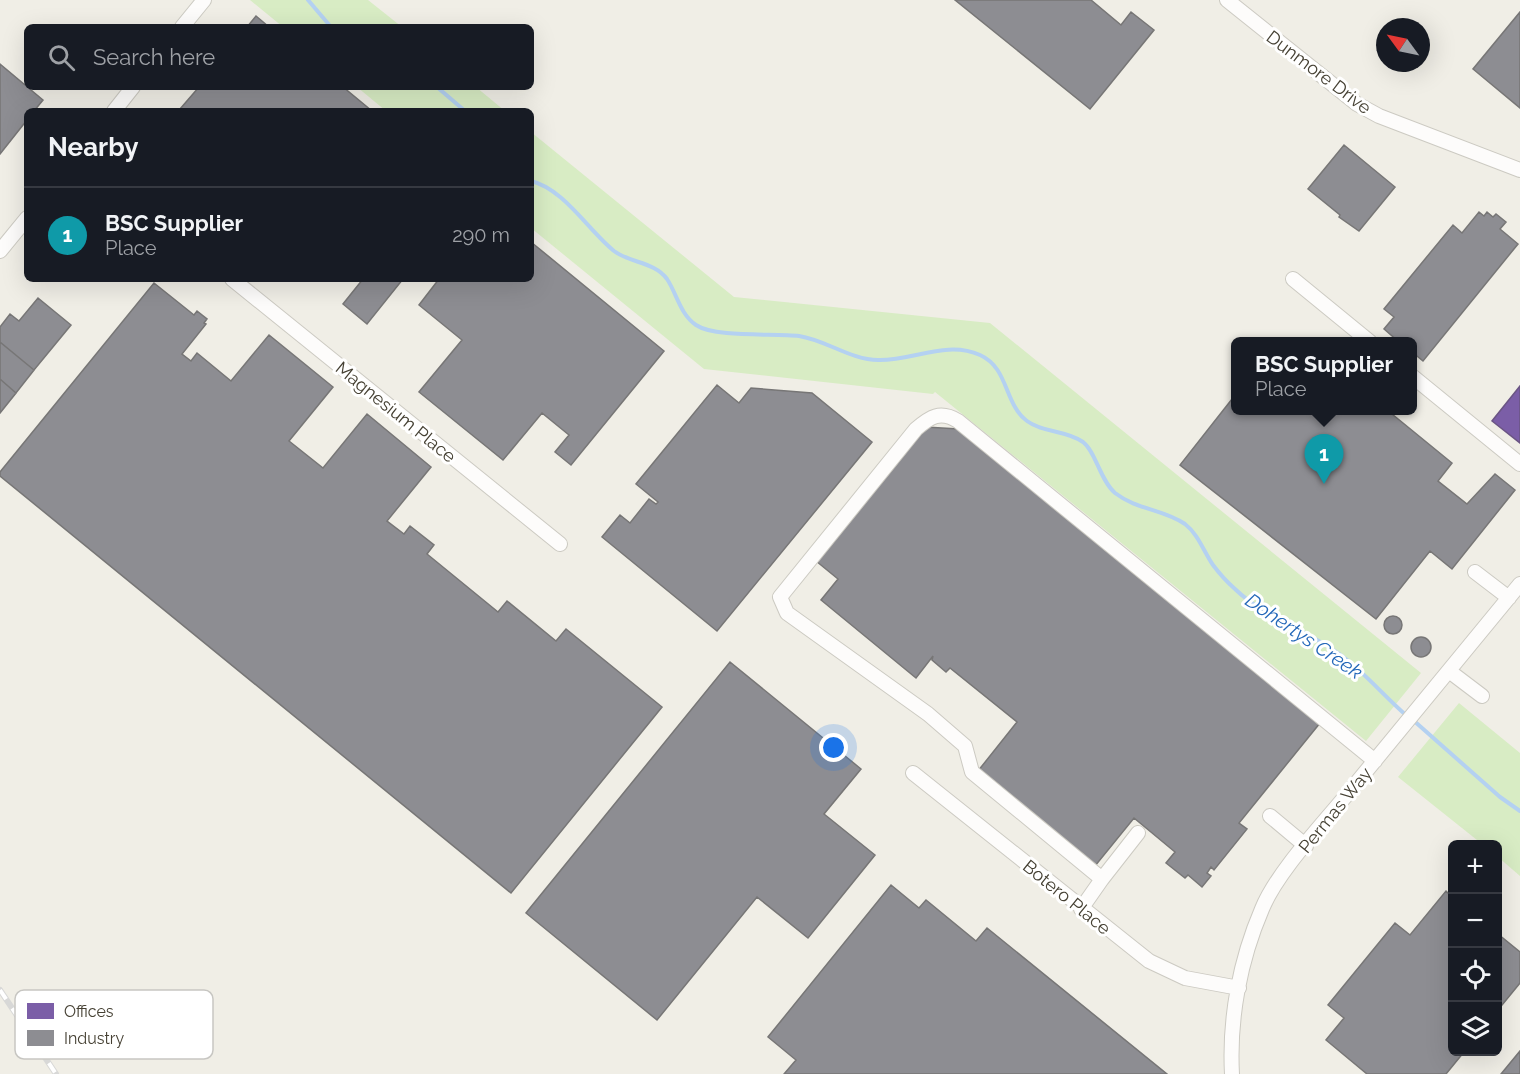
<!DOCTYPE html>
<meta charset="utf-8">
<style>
body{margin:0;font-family:Raleway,sans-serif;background:#242831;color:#f1f3f6}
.controls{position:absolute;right:18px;bottom:18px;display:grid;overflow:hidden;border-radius:9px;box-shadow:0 6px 24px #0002}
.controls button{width:54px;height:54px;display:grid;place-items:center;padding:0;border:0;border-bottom:2px solid #363941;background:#171b24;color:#f1f3f6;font:30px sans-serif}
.compass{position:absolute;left:1376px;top:18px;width:54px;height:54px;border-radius:50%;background:#171b24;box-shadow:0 6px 24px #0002;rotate:303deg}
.you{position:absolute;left:834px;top:748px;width:21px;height:21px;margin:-15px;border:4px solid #fff;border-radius:50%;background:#1a73e8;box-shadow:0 0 0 9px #1a73e833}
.badge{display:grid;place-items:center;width:39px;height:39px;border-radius:50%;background:#8c9099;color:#fff;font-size:20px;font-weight:700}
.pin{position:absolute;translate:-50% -50px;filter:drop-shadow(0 2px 3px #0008)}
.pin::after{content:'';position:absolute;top:32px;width:21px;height:18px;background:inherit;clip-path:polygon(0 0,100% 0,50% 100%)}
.popup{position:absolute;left:1231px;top:337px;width:186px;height:78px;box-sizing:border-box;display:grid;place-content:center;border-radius:9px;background:#171b24;filter:drop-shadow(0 2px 4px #0005);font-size:20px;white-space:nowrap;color:#9ea1a6}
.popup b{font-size:22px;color:#f1f3f6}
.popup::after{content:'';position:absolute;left:50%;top:100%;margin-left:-12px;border:12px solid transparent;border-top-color:#171b24}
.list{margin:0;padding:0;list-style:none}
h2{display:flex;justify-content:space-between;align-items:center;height:78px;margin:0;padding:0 24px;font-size:26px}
h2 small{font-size:20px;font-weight:400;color:#9ea1a6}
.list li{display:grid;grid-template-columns:39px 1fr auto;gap:18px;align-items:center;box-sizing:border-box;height:96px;padding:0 24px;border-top:2px solid #363941}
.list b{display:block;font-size:22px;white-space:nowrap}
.list p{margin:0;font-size:20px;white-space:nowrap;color:#9ea1a6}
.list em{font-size:20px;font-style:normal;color:#9ea1a6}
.icon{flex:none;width:33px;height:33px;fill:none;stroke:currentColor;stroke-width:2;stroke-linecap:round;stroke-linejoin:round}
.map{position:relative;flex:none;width:1520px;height:1074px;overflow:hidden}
.search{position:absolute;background:#171b24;box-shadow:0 6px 24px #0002;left:24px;top:24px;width:510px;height:66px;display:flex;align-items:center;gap:15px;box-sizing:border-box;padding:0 21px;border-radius:9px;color:#9ea1a6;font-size:22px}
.panel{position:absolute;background:#171b24;box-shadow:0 6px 24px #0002;left:24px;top:108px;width:510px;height:174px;border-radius:9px}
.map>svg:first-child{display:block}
.green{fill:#d8ecc4}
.offices{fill:#7b5ea7;stroke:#6b5584;stroke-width:1.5}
.industry{fill:#8d8d92;stroke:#777676;stroke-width:1.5}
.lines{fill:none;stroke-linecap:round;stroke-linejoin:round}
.stream{stroke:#b4d1f1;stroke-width:4}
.minor-casing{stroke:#cccac2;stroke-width:16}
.minor{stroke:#fdfcfb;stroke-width:14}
.rail-casing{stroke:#d8d8d7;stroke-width:6}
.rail{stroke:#fff;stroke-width:4;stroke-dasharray:11;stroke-linecap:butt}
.labels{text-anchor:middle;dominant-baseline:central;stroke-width:6;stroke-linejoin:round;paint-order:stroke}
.street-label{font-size:18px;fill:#454033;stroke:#fff}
.water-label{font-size:20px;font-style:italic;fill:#2468b9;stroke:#fff}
.key{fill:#fff;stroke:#c7c6c2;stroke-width:1.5}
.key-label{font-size:16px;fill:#454033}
</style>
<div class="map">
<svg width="1520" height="1074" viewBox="0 0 1520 1074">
<rect width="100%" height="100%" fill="#f0eee6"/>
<path class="green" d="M250,0h118l34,27h-119z
M357,87h119l29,24h-119z
M531,132l203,165 256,26 431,350 -55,68 -431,-349 -2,2 -229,-25 -173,-141z
M1459,703l61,50v123l-22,-19v-13h-16l-84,-67z"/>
<path class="offices" d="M1520,386v57l-28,-22z"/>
<path class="industry" d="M955,0h136l30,25 10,-13 23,18 -64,79z
M1520,12v96l-47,-39z
M256,16l13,11h-22z
M0,64l43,36 -9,11h-7v9l-27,34z
M199,87h144l29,24h-190l-2,-2z
M1344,145l51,42 -36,44 -20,-14 1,-2 -32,-26z
M1479,212l5,4 3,-4 6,5 3,-3 10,8 -6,7 18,15 -95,117 -11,-9v-10h-13l-15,-13 10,-12 -10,-8 69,-84 9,8z
M531,242l133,109 -93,114 -16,-13 14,-17 -27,-22 -39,47 -84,-68 43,-52 -43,-35 20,-26h92z
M363,279h40l-36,45 -24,-20z
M154,283l40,32 3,-4 10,8 -3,4 2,1 -24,30 9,7 6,-8 34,28 38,-46 64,52 -44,54 34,27 44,-54 64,53 -44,54 17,13 6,-8 24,19 -7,9 71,58 9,-11 49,40 10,-12 96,78 -151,186 -511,-417v-4z
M38,298l33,27 -37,45 -34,-28v-15l10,-13 9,7z
M0,342l34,28 -18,23 -16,-14z
M0,379l16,14 -16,20z
M717,385l22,18 12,-15 61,5 60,49 -155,189 -115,-94 18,-22 10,8 19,-24 7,5 2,-2 -22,-18z
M1236,394v16h151l65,53 -14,18 29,23 28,-30 20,16 -63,79 -22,-18 -54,68 -196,-154z
M925,427l34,2 361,294 -81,100 8,6 -33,41 -3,-3 -4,6 4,3 -9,11 -14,-12 -3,3 -19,-15 9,-11 -41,-34 -39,48 -117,-95 39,-49 -67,-54 -4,4 -14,-12 1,-4 -17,22 -95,-78 17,-21 -22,-18z
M1384 625a9 9 0 1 1 18 0a9 9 0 1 1-18 0Z
M1411 647a10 10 0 1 1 20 0a10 10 0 1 1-20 0Z
M730,662l131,107 -37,45 51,41 -67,83 -51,-41 -100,123 -131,-107z
M891,885l28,23 7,-8 50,41 11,-13 180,146h-383l12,-14 -28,-23z
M1446,891l6,6v155h12l-18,22h-79l-41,-34 18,-22 -16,-13 67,-82 15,12z
M1498,934l22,18v31l-22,27z
M1520,1051v23h-19z"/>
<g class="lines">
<path class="stream" d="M308,0l23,27
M437,87l28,24
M531,181c33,8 57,49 83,70 16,12 41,11 53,28 10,15 13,35 29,46 19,13 78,8 103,11 27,4 52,24 79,24 35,1 68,-20 102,-5 29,13 24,49 47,66 16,12 39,9 56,21 13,10 17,38 32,51 22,17 48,16 70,31 13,10 19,28 28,41 6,8 14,17 22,24 31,30 73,41 107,67 23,17 43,41 65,60
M1413,720l87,77 20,14"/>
<g class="minor-casing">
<path id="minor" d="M1227,0l130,104 22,12 141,54
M182,27l22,-27
M114,111l19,-24
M0,251l27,-33
M232,279l328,265
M1293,279l77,63
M1412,376l108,88
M1475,572l34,26
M1449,671l33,25
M913,773l236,188 36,17 54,10
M1270,816l36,30
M1102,879l36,-46
M1081,909l21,-30 -130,-107 -7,-26 -37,-32 -141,-101 -7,-16 136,-168c14,-12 24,-19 42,-8l417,340
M1232,1074c-3,-56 8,-114 30,-165 15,-37 60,-84 87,-117 57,-69 114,-138 171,-208"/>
</g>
<use href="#minor" class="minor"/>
<g class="rail-casing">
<path id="rail" d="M0,990l56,84"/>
</g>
<use href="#rail" class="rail"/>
</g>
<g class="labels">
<g class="street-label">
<text transform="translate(1319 72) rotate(37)">Dunmore Drive</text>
<text transform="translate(396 412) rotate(39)">Magnesium Place</text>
<text transform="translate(1335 810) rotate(-51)">Permas Way</text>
<text transform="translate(1067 897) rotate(39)">Botero Place</text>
</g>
<g class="water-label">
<text transform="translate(1304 636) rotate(34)">Dohertys Creek</text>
</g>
</g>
<rect x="15" y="990" width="198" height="69" rx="9" class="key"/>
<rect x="27" y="1003" width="27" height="16" fill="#7b5ea7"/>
<rect x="27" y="1030" width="27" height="16" fill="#8d8d92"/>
<g class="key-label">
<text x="64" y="1017">Offices</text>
<text x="64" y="1044">Industry</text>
</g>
</svg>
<div class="controls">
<button>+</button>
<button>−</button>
<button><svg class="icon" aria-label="locate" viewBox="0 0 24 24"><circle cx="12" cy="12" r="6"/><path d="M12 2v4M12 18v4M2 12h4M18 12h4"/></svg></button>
<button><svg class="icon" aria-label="layers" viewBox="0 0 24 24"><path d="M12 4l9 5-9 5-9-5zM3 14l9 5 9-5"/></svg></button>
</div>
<svg class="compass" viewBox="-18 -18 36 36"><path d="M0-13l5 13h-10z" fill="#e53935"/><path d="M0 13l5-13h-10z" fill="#9ea1a6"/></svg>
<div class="you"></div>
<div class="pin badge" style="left:1324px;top:484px;background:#0f9aa8">1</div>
<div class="popup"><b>BSC Supplier</b>Place</div>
<div class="search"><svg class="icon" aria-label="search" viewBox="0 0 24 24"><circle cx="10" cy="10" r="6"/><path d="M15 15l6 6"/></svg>Search here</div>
<section class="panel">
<h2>Nearby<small></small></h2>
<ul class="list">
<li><span class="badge" style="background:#0f9aa8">1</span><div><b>BSC Supplier</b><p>Place</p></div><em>290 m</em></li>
</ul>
</section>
</div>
